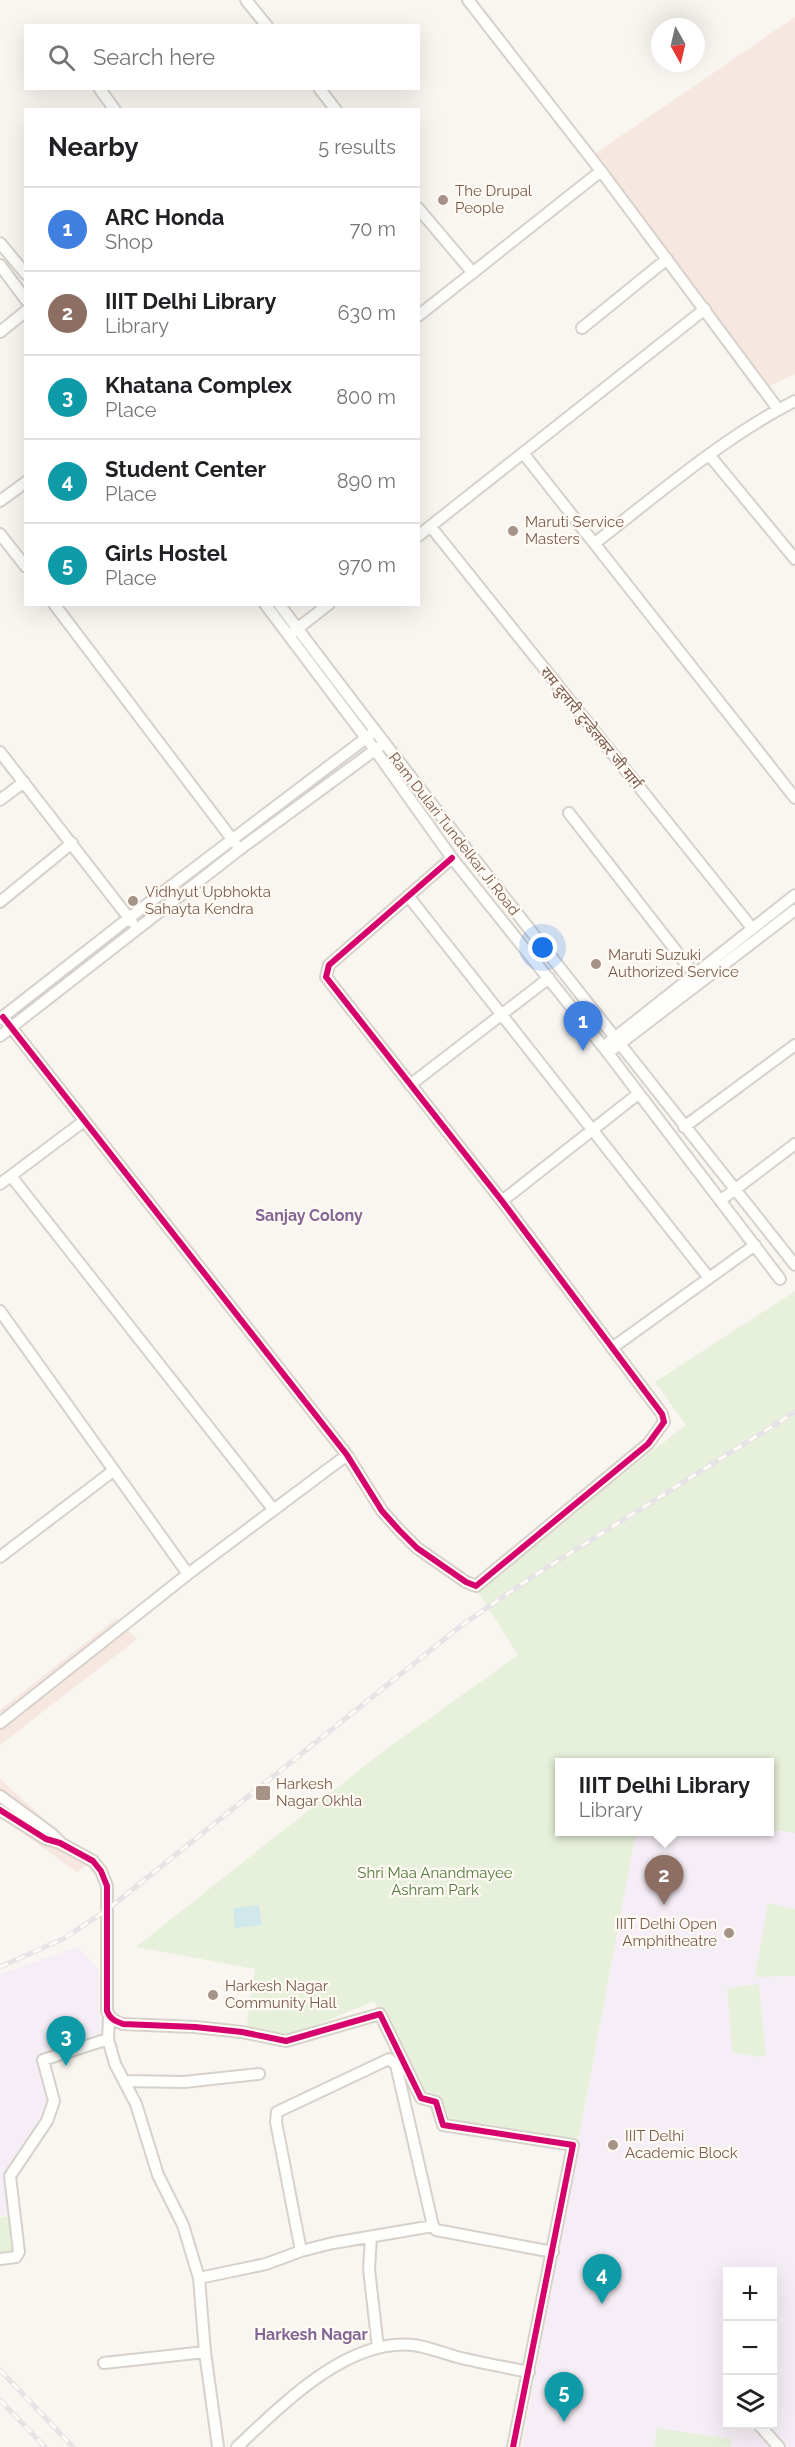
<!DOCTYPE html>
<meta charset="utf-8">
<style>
body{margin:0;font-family:Raleway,"Noto Sans Devanagari",sans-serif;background:#f2f2f2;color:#202124}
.controls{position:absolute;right:18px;bottom:18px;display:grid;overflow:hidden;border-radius:0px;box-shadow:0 6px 24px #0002}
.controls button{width:54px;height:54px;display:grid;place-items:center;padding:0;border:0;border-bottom:2px solid #e0e0e0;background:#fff;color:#202124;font:30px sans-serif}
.compass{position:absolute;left:651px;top:18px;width:54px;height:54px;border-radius:50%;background:#fff;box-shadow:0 6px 24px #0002;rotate:172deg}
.you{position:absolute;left:543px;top:948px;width:21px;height:21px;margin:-15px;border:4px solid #fff;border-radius:50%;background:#1a73e8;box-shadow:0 0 0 9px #1a73e833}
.badge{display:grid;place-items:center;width:39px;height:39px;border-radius:50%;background:#2563eb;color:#fff;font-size:20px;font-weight:700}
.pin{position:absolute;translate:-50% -50px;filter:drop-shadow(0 2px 3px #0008)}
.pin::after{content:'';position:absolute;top:32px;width:21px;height:18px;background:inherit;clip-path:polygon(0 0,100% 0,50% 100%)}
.popup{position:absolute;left:555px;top:1758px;width:219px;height:78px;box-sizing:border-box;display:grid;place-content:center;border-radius:0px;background:#fff;filter:drop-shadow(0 2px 4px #0005);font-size:20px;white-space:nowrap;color:#757577}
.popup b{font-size:22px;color:#202124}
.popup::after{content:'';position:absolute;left:50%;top:100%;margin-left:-12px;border:12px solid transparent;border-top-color:#fff}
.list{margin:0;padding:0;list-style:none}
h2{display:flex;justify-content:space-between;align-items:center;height:78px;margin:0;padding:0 24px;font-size:26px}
h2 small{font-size:20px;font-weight:400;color:#757577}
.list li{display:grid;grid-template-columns:39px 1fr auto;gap:18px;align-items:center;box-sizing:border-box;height:84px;padding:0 24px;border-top:2px solid #e0e0e0}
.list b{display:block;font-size:22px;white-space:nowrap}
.list p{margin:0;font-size:20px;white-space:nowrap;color:#757577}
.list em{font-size:20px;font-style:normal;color:#757577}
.icon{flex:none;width:33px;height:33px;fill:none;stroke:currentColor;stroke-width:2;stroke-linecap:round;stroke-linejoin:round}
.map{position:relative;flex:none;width:795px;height:2447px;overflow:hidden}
.search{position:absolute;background:#fff;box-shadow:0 6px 24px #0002;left:24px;top:24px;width:396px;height:66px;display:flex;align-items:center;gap:15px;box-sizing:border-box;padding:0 21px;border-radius:0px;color:#757577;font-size:22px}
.panel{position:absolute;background:#fff;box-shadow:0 6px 24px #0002;left:24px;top:108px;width:396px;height:498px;border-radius:0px}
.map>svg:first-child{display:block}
.commercial{fill:#f6e8e1}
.education{fill:#f6eef6;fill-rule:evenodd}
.green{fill:#e7f0db}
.water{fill:#d0e8ea}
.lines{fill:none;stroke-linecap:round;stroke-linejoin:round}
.minor-casing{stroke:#d7d1cb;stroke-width:14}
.minor{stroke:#fefefd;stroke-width:10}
.rail-casing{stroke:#e6e3e7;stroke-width:5}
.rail{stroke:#fffaf3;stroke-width:3;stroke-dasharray:9;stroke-linecap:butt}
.cycleway-casing{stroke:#fffaf3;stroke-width:10}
.cycleway{stroke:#d6006c;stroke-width:6}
.poi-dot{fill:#a69286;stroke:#fffaf3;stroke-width:2}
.labels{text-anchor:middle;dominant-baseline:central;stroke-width:4.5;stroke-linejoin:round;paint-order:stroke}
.poi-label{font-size:15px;fill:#7a5c4d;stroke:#fffaf3;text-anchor:start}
.street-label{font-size:15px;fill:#7a5c4d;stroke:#fffaf3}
.park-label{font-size:15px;fill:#537a41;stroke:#fffaf3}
.neighbourhood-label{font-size:16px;font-weight:bold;fill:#846695;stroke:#fffaf3}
</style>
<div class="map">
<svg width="795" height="2447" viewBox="0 0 795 2447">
<rect width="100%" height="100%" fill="#f9f5f0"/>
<path class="commercial" d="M795,17v357l-30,14 -172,-233z
M117,1618l20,21 -137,106v-35z
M0,1779l91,82 -14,11 -77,-55z"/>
<path class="education" d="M769,1828l26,4v615h-273l113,-609 9,-6h125zM728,2272h44v152h-44z
M78,1947l20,22 2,66 -63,23 13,43 -7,18 -35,56 5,41h-13v-242z"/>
<path class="green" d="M795,1291v542l-26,-4v-67h-210v70h86l-10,6 -56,300 -133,-11 -72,-126 -87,36 -41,-7 9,-61 -119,-22 245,-194 137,-98 -42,-66 210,-164 -31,-43z
M768,1903l27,6v67l-40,1z
M759,1984l7,72 -8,1 -26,-5 -5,-64z
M11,2216l2,36 -13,2v-37z
M657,2428l75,11 -2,8h-76z"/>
<path class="water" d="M259,1905l3,20 -27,3 -2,-20z"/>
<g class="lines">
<g class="minor-casing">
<path id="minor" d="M246,0l21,26
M468,0l133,171 177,238
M99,88l16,22
M319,88l17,22
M418,208l55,65
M0,243l26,31
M0,265l26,35
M418,316l183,-145
M582,328l85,-69
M0,332l26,-21
M523,453l272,345
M710,456l85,103
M0,501l26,-19
M431,527l321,401
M0,534l26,33
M418,536l287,-227
M595,543c62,-48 130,-107 200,-142
M54,604l181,239
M265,604l110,146 77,108 156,195 172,226
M279,604c168,224 343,442 516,661
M293,632l36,-28
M0,752l132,170
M0,800l24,-18
M569,813l125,161
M409,897l300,381
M0,902l72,-59
M3,1017l344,438 35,56 17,19 18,18 49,34 10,4 172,-142 16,-22 -2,-8 -160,-213 -176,-224 3,-12 123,-107
M0,1019l129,-101 241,-183
M0,1036l240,-187 139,-102
M608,1043l187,-148
M613,1049l182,-139
M410,1085l139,-107
M684,1127l111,-82
M11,1176l262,333
M0,1184l84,-63
M721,1200l74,-56
M502,1201l136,-107
M0,1311l188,263
M612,1348l143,-103
M0,1557l113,-86
M0,1723l188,-149 159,-119
M0,1796l52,38 8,8
M0,1810l46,29 14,4 33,18 8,10 6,15v125c3,8 8,10 16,13l72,3 47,5 44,9 94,-27 41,84 15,4 7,23 130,20 -60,302
M109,2017l-1,22 7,25 21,40 22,71 25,50 16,53 6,74 13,95
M125,2081l59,1 75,-8
M371,2237l-2,32 9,79
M301,2251l-25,-129 1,-10 112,-53 7,6 37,161
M0,2259l16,-2 3,-5 -9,-76 37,-55 7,-20 -11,-41 65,-21
M199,2278l67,-14 35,-13 32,-8 100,-17 3,4 117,22
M104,2363l101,-11
M760,2426l19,21
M237,2447c45,-42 110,-109 176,-102 15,2 30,8 44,12 24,6 48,10 72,15"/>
</g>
<use href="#minor" class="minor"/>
<g class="rail-casing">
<path id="rail" d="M0,1967l65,-29 43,-29 354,-284 70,-48 263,-165
M0,2370l73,77
M0,2400l45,47"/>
</g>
<use href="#rail" class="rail"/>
<g class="cycleway-casing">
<path id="cycleway" d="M3,1017l344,438 35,56 17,19 18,18 49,34 10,4 172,-142 16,-22 -2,-8 -160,-213 -176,-224 3,-12 123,-107
M0,1810l46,29 14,4 33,18 8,10 6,15v125c3,8 8,10 16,13l72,3 47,5 44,9 94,-27 41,84 15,4 7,23 130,20 -60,302"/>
</g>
<use href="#cycleway" class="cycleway"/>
</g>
<g class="poi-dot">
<circle cx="443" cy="200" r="6"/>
<circle cx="513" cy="531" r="6"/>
<circle cx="133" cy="901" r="6"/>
<circle cx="596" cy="964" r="6"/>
<rect x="255" y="1785" width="16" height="16" rx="3"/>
<circle cx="729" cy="1933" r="6"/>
<circle cx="213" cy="1995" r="6"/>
<circle cx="613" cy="2145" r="6"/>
</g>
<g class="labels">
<g class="poi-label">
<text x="455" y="191">The Drupal<tspan x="455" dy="17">People</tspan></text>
<text x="525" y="522">Maruti Service<tspan x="525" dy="17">Masters</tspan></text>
<text x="145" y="892">Vidhyut Upbhokta<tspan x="145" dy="17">Sahayta Kendra</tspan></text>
<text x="608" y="955">Maruti Suzuki<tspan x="608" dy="17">Authorized Service</tspan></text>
<text x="276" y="1784">Harkesh<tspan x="276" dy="17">Nagar Okhla</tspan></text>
<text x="717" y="1924" text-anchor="end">IIIT Delhi Open<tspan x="717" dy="17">Amphitheatre</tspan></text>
<text x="225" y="1986">Harkesh Nagar<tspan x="225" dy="17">Community Hall</tspan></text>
<text x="625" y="2136">IIIT Delhi<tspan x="625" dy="17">Academic Block</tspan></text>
</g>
<g class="street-label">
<text transform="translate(591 728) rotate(51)">राम दुलारी टुन्डेलकर जी मार्ग</text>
<text transform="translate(454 834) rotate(52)">Ram Dulari Tundelkar Ji Road</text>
</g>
<g class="park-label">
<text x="435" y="1873">Shri Maa Anandmayee<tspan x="435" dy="17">Ashram Park</tspan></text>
</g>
<g class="neighbourhood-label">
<text x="309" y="1215">Sanjay Colony</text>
<text x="311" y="2334">Harkesh Nagar</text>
</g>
</g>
</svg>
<div class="controls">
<button>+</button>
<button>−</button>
<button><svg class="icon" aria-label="layers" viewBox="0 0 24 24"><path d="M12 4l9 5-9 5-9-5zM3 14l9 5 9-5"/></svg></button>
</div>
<svg class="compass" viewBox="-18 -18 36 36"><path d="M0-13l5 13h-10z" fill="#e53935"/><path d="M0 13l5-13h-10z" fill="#757577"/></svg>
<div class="you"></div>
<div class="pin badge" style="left:583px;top:1051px;background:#3f7fe0">1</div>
<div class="pin badge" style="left:664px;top:1905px;background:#8d6e63">2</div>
<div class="popup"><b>IIIT Delhi Library</b>Library</div>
<div class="pin badge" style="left:66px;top:2066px;background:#0f9aa8">3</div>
<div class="pin badge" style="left:602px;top:2304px;background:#0f9aa8">4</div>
<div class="pin badge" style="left:564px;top:2422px;background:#0f9aa8">5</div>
<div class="search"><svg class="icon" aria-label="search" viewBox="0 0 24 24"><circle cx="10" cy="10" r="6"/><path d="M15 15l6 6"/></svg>Search here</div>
<section class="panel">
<h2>Nearby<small>5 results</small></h2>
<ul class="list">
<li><span class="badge" style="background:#3f7fe0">1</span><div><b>ARC Honda</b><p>Shop</p></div><em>70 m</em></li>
<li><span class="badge" style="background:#8d6e63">2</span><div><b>IIIT Delhi Library</b><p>Library</p></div><em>630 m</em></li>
<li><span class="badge" style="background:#0f9aa8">3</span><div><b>Khatana Complex</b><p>Place</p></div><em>800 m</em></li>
<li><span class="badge" style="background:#0f9aa8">4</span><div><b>Student Center</b><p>Place</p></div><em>890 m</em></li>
<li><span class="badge" style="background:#0f9aa8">5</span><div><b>Girls Hostel</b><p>Place</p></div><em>970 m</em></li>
</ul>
</section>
</div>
